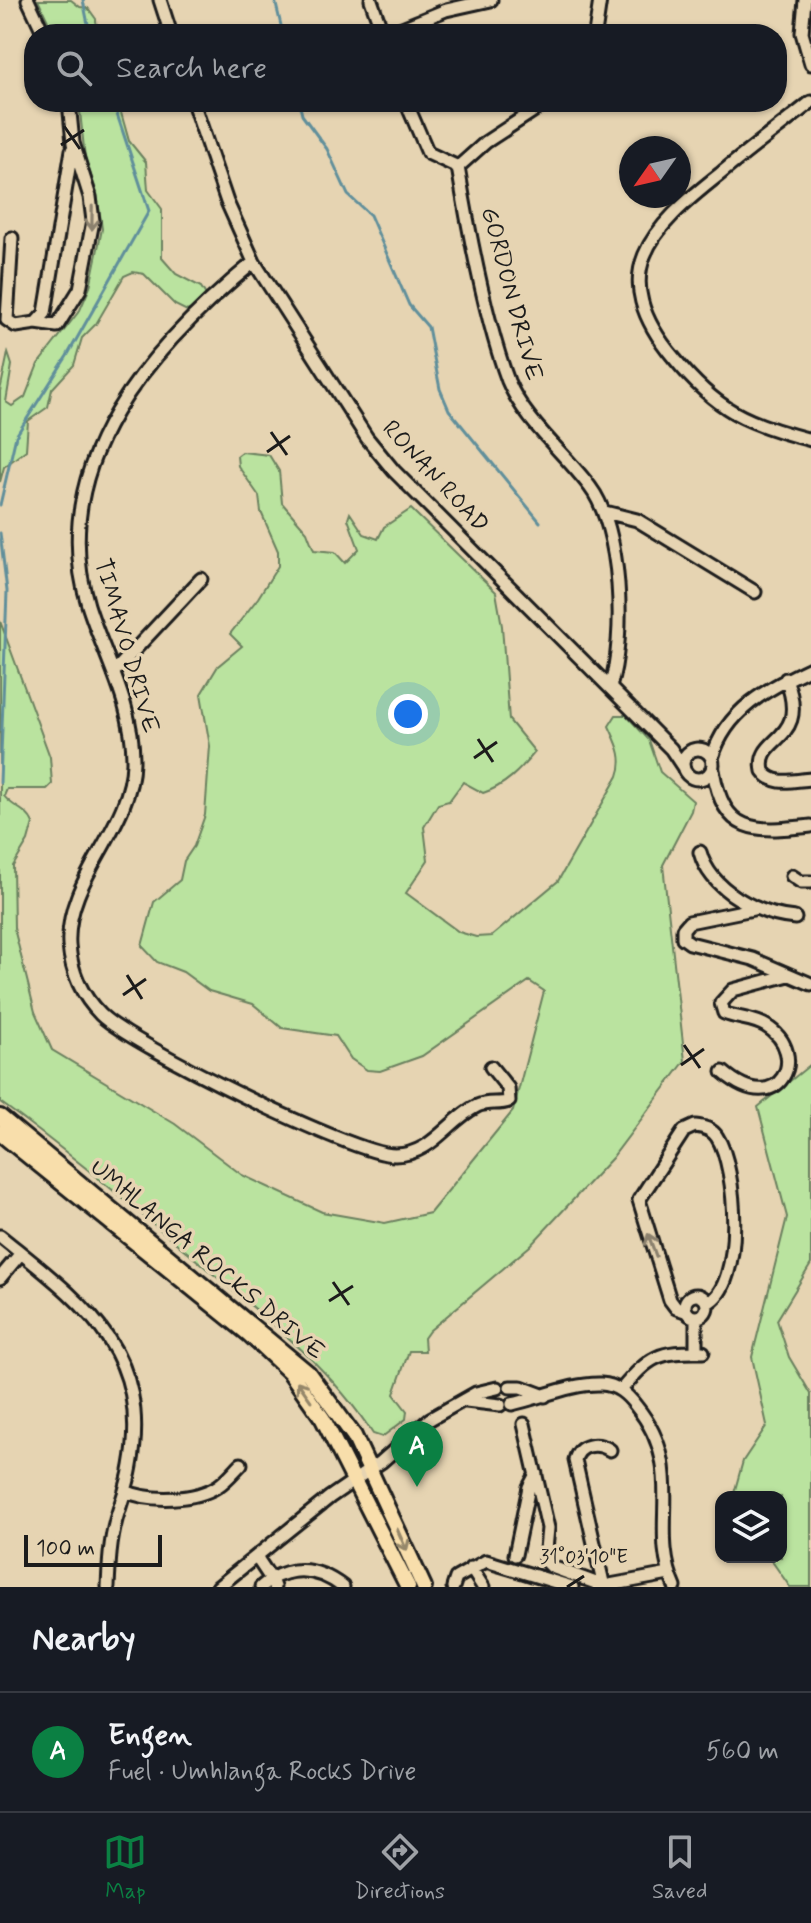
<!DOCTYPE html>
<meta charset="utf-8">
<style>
body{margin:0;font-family:Mynerve,sans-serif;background:#242831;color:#f1f3f6}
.controls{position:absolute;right:24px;bottom:24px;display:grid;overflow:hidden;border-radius:16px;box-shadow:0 2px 6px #0004}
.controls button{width:72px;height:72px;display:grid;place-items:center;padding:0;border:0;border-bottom:2px solid #363941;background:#171b24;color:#f1f3f6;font:40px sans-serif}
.compass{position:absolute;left:619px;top:136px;width:72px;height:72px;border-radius:50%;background:#171b24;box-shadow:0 2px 6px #0004;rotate:236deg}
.scale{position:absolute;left:24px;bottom:20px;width:138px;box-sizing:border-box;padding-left:8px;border:4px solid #1c1c1c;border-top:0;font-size:22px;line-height:28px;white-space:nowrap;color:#1c1c1c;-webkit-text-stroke:6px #e6d4b2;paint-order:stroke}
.you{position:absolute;left:408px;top:714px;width:28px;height:28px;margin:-20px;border:6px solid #fff;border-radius:50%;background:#1a73e8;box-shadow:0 0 0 12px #1a73e833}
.badge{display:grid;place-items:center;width:52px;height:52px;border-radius:50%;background:#0b8043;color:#fff;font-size:26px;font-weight:700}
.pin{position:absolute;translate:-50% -66px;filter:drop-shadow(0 2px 4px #0008)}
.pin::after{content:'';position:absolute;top:42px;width:28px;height:24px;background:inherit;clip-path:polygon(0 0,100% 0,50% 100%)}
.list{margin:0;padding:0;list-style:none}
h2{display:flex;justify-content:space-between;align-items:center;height:104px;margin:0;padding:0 32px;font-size:34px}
h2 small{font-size:26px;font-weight:400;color:#9ea1a6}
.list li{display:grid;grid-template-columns:52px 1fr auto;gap:24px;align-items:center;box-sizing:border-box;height:120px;padding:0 32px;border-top:2px solid #363941}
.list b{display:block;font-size:30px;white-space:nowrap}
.list p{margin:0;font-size:26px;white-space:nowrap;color:#9ea1a6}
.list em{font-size:26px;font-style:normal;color:#9ea1a6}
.icon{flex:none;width:44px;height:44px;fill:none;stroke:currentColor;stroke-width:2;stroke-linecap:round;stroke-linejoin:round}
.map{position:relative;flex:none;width:811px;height:1587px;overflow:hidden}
.search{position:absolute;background:#171b24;box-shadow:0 2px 6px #0004;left:24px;right:24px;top:24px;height:88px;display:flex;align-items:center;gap:20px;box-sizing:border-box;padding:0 28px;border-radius:32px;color:#9ea1a6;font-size:30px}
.sheet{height:224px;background:#171b24}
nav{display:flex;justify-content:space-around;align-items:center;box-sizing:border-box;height:112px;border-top:2px solid #363941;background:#171b24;font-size:22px;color:#9ea1a6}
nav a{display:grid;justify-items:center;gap:4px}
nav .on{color:#0b8043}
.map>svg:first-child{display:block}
.green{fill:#bae39f;stroke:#6b805e;stroke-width:2}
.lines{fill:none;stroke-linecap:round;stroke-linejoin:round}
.stream{stroke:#618f9b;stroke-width:3}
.minor-casing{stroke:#1c1c1c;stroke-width:17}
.major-casing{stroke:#1c1c1c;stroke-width:20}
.minor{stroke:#e6d4b2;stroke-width:11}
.major{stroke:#f8deab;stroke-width:14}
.oneway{stroke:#8b816e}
.oneway2{stroke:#95876b}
.ticks{fill:none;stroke:#1c1c1c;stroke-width:3}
.labels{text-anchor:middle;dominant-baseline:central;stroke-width:7;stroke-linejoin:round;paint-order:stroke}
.street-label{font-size:24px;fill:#1c1c1c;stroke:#e6d4b2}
.ticks-label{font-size:20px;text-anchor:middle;fill:#1c1c1c;stroke:#e6d4b2;stroke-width:7;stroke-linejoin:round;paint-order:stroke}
</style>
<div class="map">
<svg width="811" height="1587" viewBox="0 0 811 1587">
<rect width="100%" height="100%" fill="#e6d4b2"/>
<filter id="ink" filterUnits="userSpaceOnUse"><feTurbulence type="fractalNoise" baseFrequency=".0125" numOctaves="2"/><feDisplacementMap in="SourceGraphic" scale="16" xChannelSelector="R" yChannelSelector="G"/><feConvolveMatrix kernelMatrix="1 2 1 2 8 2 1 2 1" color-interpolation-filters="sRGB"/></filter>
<g filter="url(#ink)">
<path class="green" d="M38,0h33l9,7 8,1 8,11 1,15h-43z
M79,102h39l11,39 17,21 2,28 14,19v49l14,16 25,13 5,8 -7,11 -12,5 -12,-6 -31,-31 -11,-2 -9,4 -28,48 -14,14 -8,27 -22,24 -4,18 -20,14 -2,29 -22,17 -4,15v-91l8,-38 4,12 -6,37 6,4 13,-9 13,-33 42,-54 10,-23 12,-58 -5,-36 -12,-35z
M242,452l27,3 10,16 3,32 25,29 7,18 21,2 10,11 14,-14 -11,-30 2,-6 14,21 14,5 6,-12 27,-18 85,83 6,34 7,94 26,32c-15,18 -30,34 -52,41l-20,-11 -14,19 -11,3 -14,23 4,33 -22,33 53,39 17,5 16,-1 66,-55 60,-105c7,-19 -1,-32 -9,-50l7,-11h10l23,25 11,32 33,29 -2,10 -28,54 22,196 -73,97 -82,88 -101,85 -5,7 1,13h-16l-15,43 13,17 -1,8 -24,18 -9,-3c-44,-69 -111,-119 -173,-171 -66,-55 -131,-111 -200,-161v-481l50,136 2,27 -5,5h-40l-3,7c9,12 23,13 29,27l-5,18 -15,25 1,62 21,84 17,38 123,74 67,51 80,37 63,11 45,-10 83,-102 31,-120 -15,-10 -107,75 -42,15 -13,-1 -16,-11 -15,-23 -54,-8 -29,-24 -44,-13 -26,-19 -26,-10 -15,-16 12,-44 26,-22 4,-19 10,-15 11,-31 5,-69 -9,-52 17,-28 24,-20 -12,-12 28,-36 20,-32v-15l-17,-39 -2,-16 -21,-30 -1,-10z
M811,1064v200l-34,56 12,37 22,37v193h-21l-21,-30h12v-60h-48l10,-36 24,-36 -15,-68 35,-140 -29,-110z"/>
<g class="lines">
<path class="stream" d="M83,0l7,34
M275,0l8,34
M299,102l3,13 25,34 21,46 22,20 39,90 19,22 12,62 9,21 91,112
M0,505l16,-69 51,-80 82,-145 -36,-109
M0,533l7,58 -7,192"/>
<g class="minor-casing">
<path id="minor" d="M28,0l16,34
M160,0l11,34
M371,0l12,34
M805,0l-3,33 9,31
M387,34l59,-24 45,-10
M595,34l5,-34
M193,102l34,100 27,60 113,176 27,33 277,278 12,18
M406,102l22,51 30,14
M811,102c-30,24 -61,47 -91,72 -70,55 -116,100 -46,184 42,52 73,66 137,82
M458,167c11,66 27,152 50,214 17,41 56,71 82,106 32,42 36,150 20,200
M458,167l28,-25 61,-40
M12,238l-5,82 9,6 20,-3 21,3 23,-37 13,-68 -3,-24 -17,-54 -4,-41
M254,262c-102,84 -209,201 -166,343 16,51 46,101 45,157 -1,66 -68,116 -64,183 2,26 13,51 32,70 31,30 252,140 294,140 37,0 53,-35 82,-49 11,-5 22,-1 32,-5l-1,-13 -17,-21
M36,323l9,-10 27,-163
M605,512l32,8 118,72
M114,672l87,-93
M786,679c25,65 -31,55 -23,92 11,16 31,9 48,8
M683 764a15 15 0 1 1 30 0a15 15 0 1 1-30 0Z
M712,758c14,-48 56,-70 99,-90
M713,770c11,65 41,62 98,56
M700,852c10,38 59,63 95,66
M792,876l9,6h10
M753,909l-64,13 -6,7v9l7,5 63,16 58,25
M723,1072c57,49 88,-19 43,-46 -13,-8 -28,-7 -42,-13l-3,-10 12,-13 56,-15
M0,1236c80,65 152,113 131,230 -3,19 -10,36 -15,54 -6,22 -7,44 -8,67
M0,1278l21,-25
M685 1306a11 11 0 1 1 22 0a11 11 0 1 1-22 0Z
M685,1311l-9,-3 -6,-8 -31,-100 45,-69 11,-5c9,1 17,3 22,11 20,30 28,149 -10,166
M696,1317v35
M510,1387h11l24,9
M621,1390c29,-34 37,-39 82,-38
M466,1401l34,4
M512,1404c28,-6 60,-21 89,-20 16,1 26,10 35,22 53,65 11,121 39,181
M524,1424l24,104 -3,32 7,7 52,19
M125,1491c25,11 70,10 93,-5 9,-6 16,-15 23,-22
M515,1555l14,-68 7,-13
M257,1558l14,21 -10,8
M471,1568l12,19
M218,1587l112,-90 51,-35 49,-43 46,-26 21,-5
M274,1587l-3,-8c25,-14 49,-10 72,8
M453,1587l3,-9 30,-17 86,26
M599,1587l70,-13
M604,1587l-29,-127c4,-16 22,-18 35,-10"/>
</g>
<g class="major-casing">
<path id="major" d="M0,1117l308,256 46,63 70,151
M0,1133l249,201 41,38 33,47 85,168"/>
</g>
<use href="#minor" class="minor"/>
<use href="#major" class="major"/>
</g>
<defs><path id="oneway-shaft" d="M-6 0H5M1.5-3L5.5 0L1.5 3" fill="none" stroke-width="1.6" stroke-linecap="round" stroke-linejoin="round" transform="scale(2)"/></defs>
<g class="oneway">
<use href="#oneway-shaft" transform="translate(92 218) rotate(91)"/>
<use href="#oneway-shaft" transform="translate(652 1245) rotate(-110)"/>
</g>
<g class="oneway2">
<use href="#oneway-shaft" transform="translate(304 1391) rotate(-125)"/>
<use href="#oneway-shaft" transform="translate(402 1540) rotate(66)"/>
</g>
</g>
<path class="ticks" d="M64,126l16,23M61,145l23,-15M271,432l16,23M267,452l23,-16M478,739l15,23M474,758l23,-16M127,975l15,24M123,995l23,-16M684,1045l16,23M681,1065l23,-16M333,1282l16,23M329,1301l24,-15M567,1587l17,-11"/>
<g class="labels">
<g class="street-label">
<text transform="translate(511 294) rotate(75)">GORDON DRIVE</text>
<text transform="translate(435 477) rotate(47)">RONAN ROAD</text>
<text transform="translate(126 646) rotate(74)">TIMAVO DRIVE</text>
<text transform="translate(207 1260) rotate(40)">UMHLANGA ROCKS DRIVE</text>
</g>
</g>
<g class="ticks-label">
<text x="584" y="1563">31°03'10"E</text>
</g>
</svg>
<div class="controls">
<button><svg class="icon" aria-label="layers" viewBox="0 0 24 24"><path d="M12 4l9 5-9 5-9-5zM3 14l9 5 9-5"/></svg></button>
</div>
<svg class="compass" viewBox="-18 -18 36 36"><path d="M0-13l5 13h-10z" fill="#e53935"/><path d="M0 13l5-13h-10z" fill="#9ea1a6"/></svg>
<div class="scale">100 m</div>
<div class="you"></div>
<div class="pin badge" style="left:417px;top:1487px">A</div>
<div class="search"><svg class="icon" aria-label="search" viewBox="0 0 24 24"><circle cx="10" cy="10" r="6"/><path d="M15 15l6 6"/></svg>Search here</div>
</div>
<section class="sheet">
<h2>Nearby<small></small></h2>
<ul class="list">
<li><span class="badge">A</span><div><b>Engen</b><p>Fuel · Umhlanga Rocks Drive</p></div><em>560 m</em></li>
</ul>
</section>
<nav>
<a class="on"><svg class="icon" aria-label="map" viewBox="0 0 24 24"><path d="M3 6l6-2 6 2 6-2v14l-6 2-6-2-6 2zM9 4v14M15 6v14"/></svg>Map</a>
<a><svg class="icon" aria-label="directions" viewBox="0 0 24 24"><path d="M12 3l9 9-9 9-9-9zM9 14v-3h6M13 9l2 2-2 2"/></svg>Directions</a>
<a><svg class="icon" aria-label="saved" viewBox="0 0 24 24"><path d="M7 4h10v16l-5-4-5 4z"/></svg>Saved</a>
</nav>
